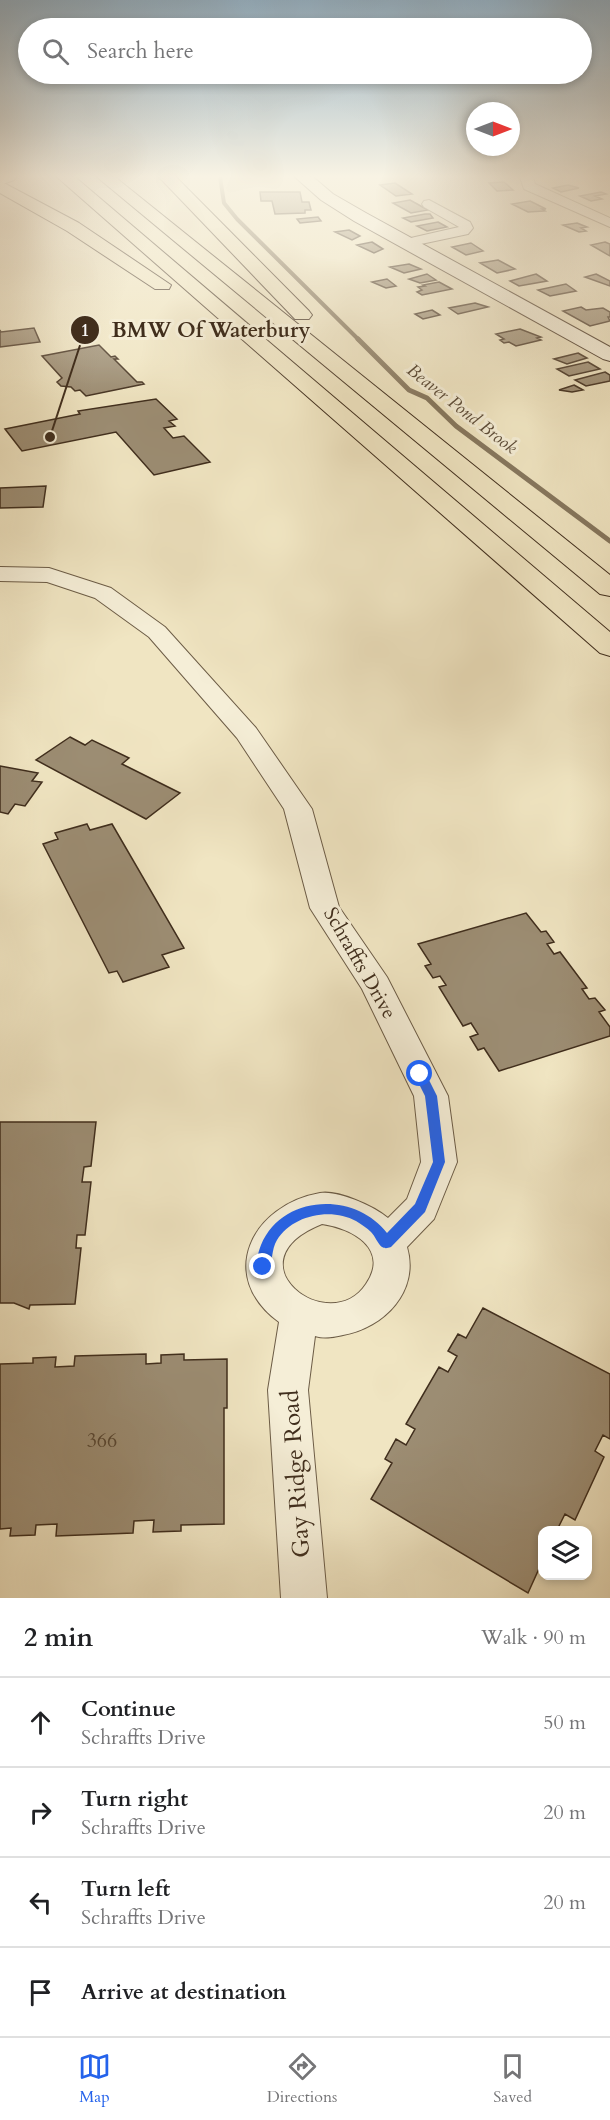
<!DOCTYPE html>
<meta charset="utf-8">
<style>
body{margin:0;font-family:Cardo,serif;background:#f2f2f2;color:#202124}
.controls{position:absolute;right:18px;bottom:18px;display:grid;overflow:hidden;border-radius:12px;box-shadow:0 3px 9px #0003}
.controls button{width:54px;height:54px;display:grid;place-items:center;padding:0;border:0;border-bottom:2px solid #e0e0e0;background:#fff;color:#202124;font:30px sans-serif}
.compass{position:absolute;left:466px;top:102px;width:54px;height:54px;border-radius:50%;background:#fff;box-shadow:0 3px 9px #0003;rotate:90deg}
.stop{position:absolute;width:18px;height:18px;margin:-14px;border:4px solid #2563eb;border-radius:50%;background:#fff}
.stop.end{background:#2563eb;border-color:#fff;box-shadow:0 2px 6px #0008}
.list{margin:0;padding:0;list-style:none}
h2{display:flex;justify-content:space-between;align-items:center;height:78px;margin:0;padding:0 24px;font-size:26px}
h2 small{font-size:20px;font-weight:400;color:#757577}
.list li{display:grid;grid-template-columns:39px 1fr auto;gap:18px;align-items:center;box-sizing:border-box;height:90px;padding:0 24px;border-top:2px solid #e0e0e0}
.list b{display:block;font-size:22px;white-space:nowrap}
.list p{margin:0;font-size:20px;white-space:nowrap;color:#757577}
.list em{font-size:20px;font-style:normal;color:#757577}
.icon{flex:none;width:33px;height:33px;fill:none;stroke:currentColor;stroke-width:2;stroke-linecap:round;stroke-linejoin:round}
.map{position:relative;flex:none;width:610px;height:1598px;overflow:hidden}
.search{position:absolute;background:#fff;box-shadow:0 3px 9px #0003;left:18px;right:18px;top:18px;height:66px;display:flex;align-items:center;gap:15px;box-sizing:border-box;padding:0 21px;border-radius:33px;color:#757577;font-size:22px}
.sheet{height:438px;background:#fff}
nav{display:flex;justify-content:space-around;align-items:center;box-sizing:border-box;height:84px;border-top:2px solid #e0e0e0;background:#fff;font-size:16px;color:#757577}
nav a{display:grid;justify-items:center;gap:3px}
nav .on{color:#2563eb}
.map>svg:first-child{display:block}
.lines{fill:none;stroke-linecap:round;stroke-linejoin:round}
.stream-far1{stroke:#86775e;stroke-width:4}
.stream{stroke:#86775e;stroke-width:5}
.building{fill:#9c8d73;stroke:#402e1d;stroke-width:1.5}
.street-casing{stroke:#6c5c46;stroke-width:2}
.secondary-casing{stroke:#402e1d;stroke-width:2}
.highway-casing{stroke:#402e1d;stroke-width:2}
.street{fill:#f5eed7;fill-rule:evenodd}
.secondary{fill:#f5eed7;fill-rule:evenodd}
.highway{fill:#f0e5c2;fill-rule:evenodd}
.route{fill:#2563eb}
.labels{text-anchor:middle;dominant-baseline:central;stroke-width:6;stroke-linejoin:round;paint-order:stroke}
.far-water-label{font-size:18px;font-style:italic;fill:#5d4c38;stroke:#f5eed7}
.street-label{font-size:20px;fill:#402e1d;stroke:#f5eed7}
.near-number-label{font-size:20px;fill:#574632}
.near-street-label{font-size:24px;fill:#402e1d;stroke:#f5eed7}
.leader{fill:none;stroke:#402e1d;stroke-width:2}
.callout-dot{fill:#402e1d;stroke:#f5eed7;stroke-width:2}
.mark-label{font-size:18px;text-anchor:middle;font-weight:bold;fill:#fff}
.callout-label{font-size:21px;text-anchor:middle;font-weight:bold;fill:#402e1d;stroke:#f5eed7;stroke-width:6;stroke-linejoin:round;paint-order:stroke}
</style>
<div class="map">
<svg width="610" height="1598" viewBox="0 0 610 1598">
<rect width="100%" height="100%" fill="#f0e5c2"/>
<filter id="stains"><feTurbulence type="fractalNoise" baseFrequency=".00333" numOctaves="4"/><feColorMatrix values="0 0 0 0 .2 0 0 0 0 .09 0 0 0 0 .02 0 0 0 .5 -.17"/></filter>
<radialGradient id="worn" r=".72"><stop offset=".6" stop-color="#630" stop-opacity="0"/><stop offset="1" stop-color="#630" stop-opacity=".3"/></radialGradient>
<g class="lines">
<path class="stream-far1" d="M220,177l4,26 13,16 122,121"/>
<path class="stream" d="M358,339l51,51 18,8 29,28 154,115"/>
</g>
<path class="building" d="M504,182l9,8 -16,1 -8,-8z
M395,183l17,11 -16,2 -16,-11z
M568,185l11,3 -18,4 -8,-4z
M260,192h40l2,10h7l2,8h-6v3l-30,1 -3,-13h-11z
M601,192l5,2 -11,2 7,3 -11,2 -11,-5z
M410,200l18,10 -17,3 -18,-10z
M530,201l16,8h-4l3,2 -17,1 -16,-8z
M425,214h5l3,4 -22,4 -8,-4z
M318,217l3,4 -21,2 -3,-4z
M438,222l9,5 -20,4 -10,-5z
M577,223l10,4 -6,1 5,3 -7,1 -16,-7z
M349,230l11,6 -8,4 -17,-8z
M372,242l11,7 -9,4 -17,-8z
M605,242l5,2v12l-19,-11z
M471,243l12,8 -17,4 -14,-8z
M498,260l17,9 -18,4 -17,-10z
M409,264l12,5 -17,4 -14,-6z
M427,274l9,6 -16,3 -11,-4z
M536,274l11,7 -28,5 -9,-5z
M596,274l14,7v5l-25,-9z
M387,279l9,7 -10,2 -14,-6z
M439,282l13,7 -30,6 -5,-3 5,-2 -4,-3 7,-1 -2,-1z
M566,284l10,7 -26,5 -12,-6z
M475,303l13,4 -30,7 -9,-6z
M581,307l5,3 17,-2 7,4v5h-2l2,4 -20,5 -27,-15z
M432,310l8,5 -17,4 -8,-5z
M34,328l6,14 -40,5v-17l1,2z
M520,329l21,8 -4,1 4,2 -25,6 -7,-4 -5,1 -4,-3 4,-1 -8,-5z
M99,345l12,12 4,-1 3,3h-4l23,23h5l2,2 -58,12 -6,-6 -5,1 -4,-4 -10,-1 -4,-4 5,-4 -20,-22z
M578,353l9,5 -20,6 -13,-5z
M588,362l12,7 -31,7 -12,-7z
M605,372l5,3v6l-24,5 -11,-6z
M574,385l9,5 -11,2 -13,-2z
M156,399l21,20 -8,2 6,5 -11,2 9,10 11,-2 26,26 -56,13 -38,-43 -94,19 -17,-22 75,-15 -2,-3z
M46,486l-3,21 -43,1v-20z
M70,737l15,8 7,-5 37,18 -7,6 58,29 -34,26 -110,-59z
M0,766l38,7 -6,8 10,1 -17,24 -10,-2 -7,10 -8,-2z
M87,824l3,6 22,-6 72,124 -22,7 7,12 -46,15 -6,-11 -8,2 -66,-129 15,-5 -3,-6z
M526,913l15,19 5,-1 8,11 -7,2 7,10 6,-2 27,36 -5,1 7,10 6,-1 10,12 -6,2 11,15v9l-111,35 -15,-23 -6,2 -8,-13 8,-3 -7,-11 -8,3 -24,-39 7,-2 -6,-9 -7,2 -8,-12 6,-2 -13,-20z
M0,1122h96l-5,44 -7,1 -2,15h9l-6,53h-8l-1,13h5l-6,56 -45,1 -1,4 -15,-6h-14z
M483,1308l127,66v65l-7,-4 -8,16 9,6 -29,63 -10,-6 -8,16h-15v32l-14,31 -157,-94 21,-36 -7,-4 11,-20 10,6 9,-16 -9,-5 33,-57 9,5 9,-16 -9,-5 10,-17 8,4z
M146,1354v10l15,-1v-8l23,-1v6l43,-1v49h-3v116l-43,1v6l-28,1 1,-12 -20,1 -1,12 -77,3 1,-12 -21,1 -1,10 -25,1 1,-8 -11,1v-165l33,-1v-5l23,-1 -1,10 19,-1 1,-10z"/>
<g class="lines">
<g class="street-casing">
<path id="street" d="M520,177h13l2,7 75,34v9l-86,-38z
M429,200l41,22 3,6 -5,6 -61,13 -5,-1 -2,-3 2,-3 57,-13 -35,-20 -2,-3 2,-3z
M0,567l49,1 62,20 54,39 91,101 56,81 27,98 48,70 61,119 9,66 -23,57 -27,28c13,44 -23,81 -64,88 -10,2 -18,4 -28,1l-7,54 19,208h-46l-13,-208 11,-68c-63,-46 -27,-117 41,-129 18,-3 54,13 68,25l19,-19 14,-37 -7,-66 -52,-107 -52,-81 -26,-99 -47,-71 -88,-101 -54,-39 -48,-16 -47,-1zM322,1224c30,4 68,25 44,60 -36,55 -139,-22 -44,-60z"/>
</g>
<g class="secondary-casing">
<path id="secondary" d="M0,177h16l-2,3 -14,5z
M295,177h18l20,17 33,19 244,134v14l-7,-2 -249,-138 -33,-21z"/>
</g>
<g class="highway-casing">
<path id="highway" d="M57,177h18l535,455v24l-10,-3z
M97,177h18l495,398v21l-10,-2z
M159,177h17l133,134 3,4 -3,4h-14z
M0,181l79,42 92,62 -2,4h-14l-88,-58 -67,-38z"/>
</g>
<use href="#street" class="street"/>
<use href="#secondary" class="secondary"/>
<use href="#highway" class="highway"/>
</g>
<linearGradient id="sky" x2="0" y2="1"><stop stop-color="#93afc2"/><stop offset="0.44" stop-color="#f8f3e4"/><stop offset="1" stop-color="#f8f3e4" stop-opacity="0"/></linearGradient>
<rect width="610" height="401" fill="url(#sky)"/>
<path class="route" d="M420,1069l4,1 13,26 8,66 -20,50 -34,35c-4,1 -5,2 -9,0 -4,-3 -7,-11 -11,-15 -4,-4 -10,-8 -15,-11 -25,-14 -64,-6 -79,19 -6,10 -4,22 -9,32h-10c-3,-9 0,-19 3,-27 21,-51 94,-54 126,-12l28,-29 18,-42 -8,-66 -11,-22z"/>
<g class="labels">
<g class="far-water-label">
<text transform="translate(462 409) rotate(38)">Beaver Pond Brook</text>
</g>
<g class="street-label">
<text transform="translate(360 963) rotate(60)">Schraffts Drive</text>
</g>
<g class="near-number-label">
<text x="102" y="1440">366</text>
</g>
<g class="near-street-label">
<text transform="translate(296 1474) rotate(-94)">Gay Ridge Road</text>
</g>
</g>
<path class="leader" d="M50 437L85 330"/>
<g class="callout-dot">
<circle cx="50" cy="437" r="6"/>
<circle cx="85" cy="330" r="15"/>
</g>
<g class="mark-label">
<text x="85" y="336">1</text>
</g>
<g class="callout-label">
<text x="211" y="337">BMW Of Waterbury</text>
</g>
<rect width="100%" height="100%" filter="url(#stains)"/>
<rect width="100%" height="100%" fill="url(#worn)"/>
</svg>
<div class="controls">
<button><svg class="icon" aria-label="layers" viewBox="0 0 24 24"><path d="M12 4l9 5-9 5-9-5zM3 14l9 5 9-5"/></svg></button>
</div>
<svg class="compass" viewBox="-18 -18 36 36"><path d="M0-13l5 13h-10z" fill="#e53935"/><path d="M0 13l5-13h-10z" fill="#757577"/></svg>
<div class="stop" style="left:420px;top:1074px"></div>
<div class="stop end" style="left:263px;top:1267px"></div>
<div class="search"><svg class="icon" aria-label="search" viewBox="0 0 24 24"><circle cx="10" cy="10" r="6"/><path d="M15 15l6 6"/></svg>Search here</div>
</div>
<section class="sheet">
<h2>2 min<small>Walk · 90 m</small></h2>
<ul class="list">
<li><svg class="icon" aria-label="ahead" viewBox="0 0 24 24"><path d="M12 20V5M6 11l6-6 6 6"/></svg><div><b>Continue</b><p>Schraffts Drive</p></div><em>50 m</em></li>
<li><svg class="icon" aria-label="right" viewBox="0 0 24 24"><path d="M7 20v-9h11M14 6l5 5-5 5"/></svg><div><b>Turn right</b><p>Schraffts Drive</p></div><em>20 m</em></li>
<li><svg class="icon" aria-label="left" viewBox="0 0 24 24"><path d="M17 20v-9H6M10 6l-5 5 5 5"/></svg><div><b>Turn left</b><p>Schraffts Drive</p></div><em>20 m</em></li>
<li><svg class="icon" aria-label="arrive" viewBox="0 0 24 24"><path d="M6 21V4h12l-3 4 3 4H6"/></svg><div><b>Arrive at destination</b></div></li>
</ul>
</section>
<nav>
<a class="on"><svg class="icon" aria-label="map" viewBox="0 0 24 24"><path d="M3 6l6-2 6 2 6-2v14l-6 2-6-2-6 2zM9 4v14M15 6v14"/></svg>Map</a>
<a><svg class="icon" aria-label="directions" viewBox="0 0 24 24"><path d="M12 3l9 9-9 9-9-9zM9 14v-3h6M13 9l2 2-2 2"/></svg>Directions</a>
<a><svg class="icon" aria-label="saved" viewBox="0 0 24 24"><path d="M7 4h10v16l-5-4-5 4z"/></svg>Saved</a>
</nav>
